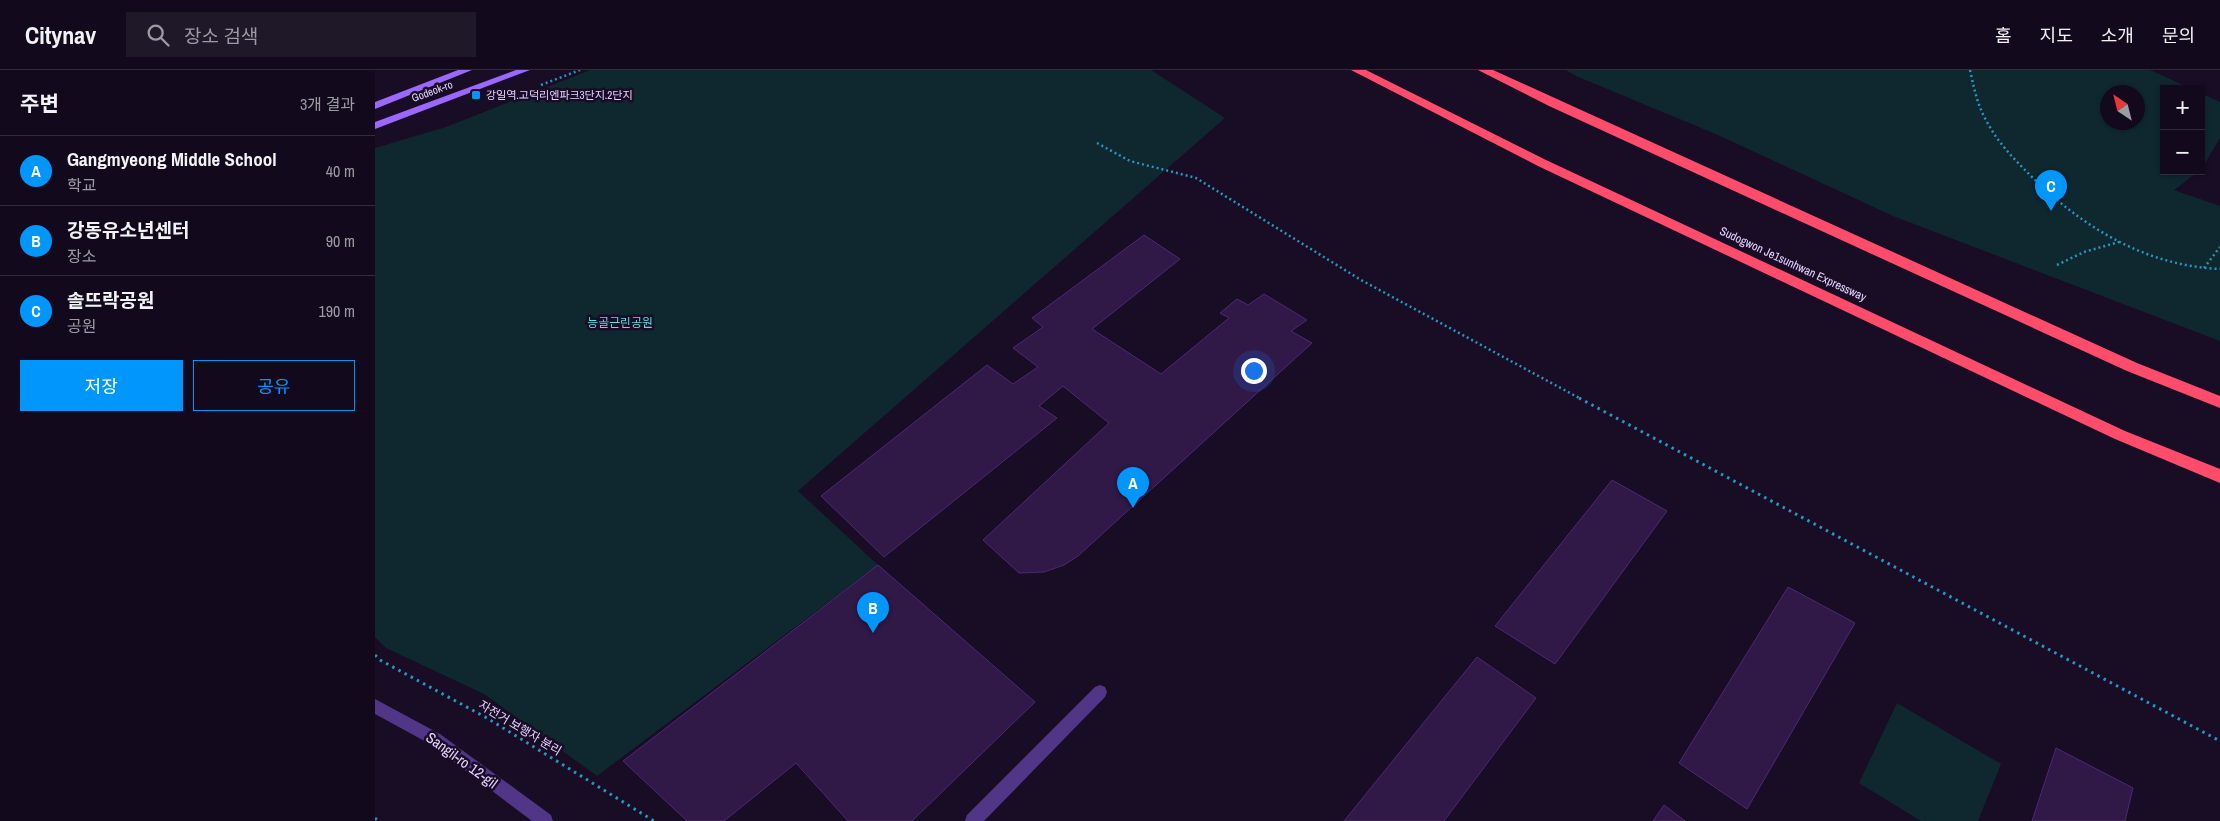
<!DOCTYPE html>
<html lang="ko">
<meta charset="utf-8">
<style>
body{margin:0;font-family:"Archivo Narrow","Noto Sans KR",sans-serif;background:#1f1829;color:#f1f3f6}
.controls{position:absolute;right:15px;top:15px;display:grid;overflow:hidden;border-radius:0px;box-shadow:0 1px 4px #0004}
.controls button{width:45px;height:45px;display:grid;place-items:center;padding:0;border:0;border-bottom:1px solid #312b3b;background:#120a1c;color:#f1f3f6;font:25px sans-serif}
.compass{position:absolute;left:1725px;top:15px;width:45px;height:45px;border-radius:50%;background:#120a1c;box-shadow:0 1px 4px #0004;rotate:325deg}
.you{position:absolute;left:878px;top:300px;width:18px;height:18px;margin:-12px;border:4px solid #fff;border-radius:50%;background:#1a73e8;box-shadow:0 0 0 8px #1a73e833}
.badge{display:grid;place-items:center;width:32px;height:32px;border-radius:50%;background:#0096fc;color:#fff;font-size:16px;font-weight:700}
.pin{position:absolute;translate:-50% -41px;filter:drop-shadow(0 1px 2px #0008)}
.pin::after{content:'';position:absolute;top:26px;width:18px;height:15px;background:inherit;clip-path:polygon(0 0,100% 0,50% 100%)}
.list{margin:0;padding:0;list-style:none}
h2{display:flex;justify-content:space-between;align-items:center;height:65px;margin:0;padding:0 20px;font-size:21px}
h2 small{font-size:16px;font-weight:400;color:#9c9aa3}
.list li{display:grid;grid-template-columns:32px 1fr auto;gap:15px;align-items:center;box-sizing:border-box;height:70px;padding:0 20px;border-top:1px solid #312b3b}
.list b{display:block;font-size:19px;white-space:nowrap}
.list p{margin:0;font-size:16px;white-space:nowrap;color:#9c9aa3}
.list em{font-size:16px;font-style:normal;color:#9c9aa3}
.actions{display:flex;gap:10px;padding:15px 20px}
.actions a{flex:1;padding:11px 0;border:1px solid #0096fc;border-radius:0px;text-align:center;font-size:18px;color:#0096fc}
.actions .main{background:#0096fc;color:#fff}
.icon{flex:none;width:28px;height:28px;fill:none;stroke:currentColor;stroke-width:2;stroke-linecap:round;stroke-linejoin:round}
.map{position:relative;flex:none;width:1845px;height:751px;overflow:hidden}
header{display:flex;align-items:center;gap:30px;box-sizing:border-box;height:70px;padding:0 25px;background:#120a1c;border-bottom:1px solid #312b3b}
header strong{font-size:24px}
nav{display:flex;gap:28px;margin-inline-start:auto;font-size:18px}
.search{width:350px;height:45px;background:#1f1829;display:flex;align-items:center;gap:12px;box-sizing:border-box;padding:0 18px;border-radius:0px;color:#9c9aa3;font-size:19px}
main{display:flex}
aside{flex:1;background:#120a1c}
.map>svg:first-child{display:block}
.green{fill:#0f272f;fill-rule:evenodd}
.building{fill:#301847;stroke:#4f2875}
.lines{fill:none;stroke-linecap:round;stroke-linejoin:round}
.path-far1{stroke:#2698bd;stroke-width:2.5;stroke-dasharray:2 3;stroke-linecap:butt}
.path{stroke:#2698bd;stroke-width:3;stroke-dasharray:2.5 4.5;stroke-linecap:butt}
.service{fill:#513587;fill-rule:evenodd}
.minor{fill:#513587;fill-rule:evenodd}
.secondary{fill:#9a68ff;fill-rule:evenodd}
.motorway{fill:#ff4c6b;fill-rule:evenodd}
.poi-dot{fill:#0096fc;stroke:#180d25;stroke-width:2}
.labels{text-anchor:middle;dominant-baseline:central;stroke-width:5;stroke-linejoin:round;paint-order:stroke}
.far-street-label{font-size:11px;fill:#e4d1ff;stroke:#180d25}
.far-poi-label{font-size:11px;fill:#e4d1ff;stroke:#180d25;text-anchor:start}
.street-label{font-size:12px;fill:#e4d1ff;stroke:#180d25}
.park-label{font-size:12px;fill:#55dfe7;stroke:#180d25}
.near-street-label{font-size:15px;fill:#e4d1ff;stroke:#180d25}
</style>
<header>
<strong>Citynav</strong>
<div class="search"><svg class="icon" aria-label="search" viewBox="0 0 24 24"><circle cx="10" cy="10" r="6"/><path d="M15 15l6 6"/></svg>장소 검색</div>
<nav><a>홈</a><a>지도</a><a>소개</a><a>문의</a></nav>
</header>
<main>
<aside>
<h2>주변<small>3개 결과</small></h2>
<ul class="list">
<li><span class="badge">A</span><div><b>Gangmyeong Middle School</b><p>학교</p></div><em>40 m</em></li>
<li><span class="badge">B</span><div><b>강동유소년센터</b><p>장소</p></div><em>90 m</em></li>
<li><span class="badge">C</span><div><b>솔뜨락공원</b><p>공원</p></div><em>190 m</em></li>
</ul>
<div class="actions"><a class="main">저장</a><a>공유</a></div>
</aside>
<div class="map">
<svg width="1845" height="751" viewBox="0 0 1845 751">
<rect width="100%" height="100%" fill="#180d25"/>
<path class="green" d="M215,0h561l74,48 -427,373 80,74 -281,211 -113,-82 -98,-46 -11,-11v-489l71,-21z
M1191,0h584l42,19h-28v82h35l-25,19 46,16v135l-327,-125 -175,-81 -142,-59zM1732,22h30v30h-30z
M1826,23l19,9v36l-19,32z
M1522,633l104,61 -23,57h-57l-62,-38z"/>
<path class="building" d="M769,165l36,24 -88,70 69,45 68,-56 -9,-5 17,-14 11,6 16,-11 43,26 -16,11 21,12 -234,213 -14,9 -20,7 -25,1 -36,-33 126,-117 -46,-37 -24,20 18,12 -173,139 -63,-61 166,-131 26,19 25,-17 -25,-19 30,-21 -11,-9z
M1237,410l55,31 -112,153 -60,-38z
M503,495l157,137 -123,119h-64l-52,-58 -72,58h-37l-64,-60z
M1413,517l67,36 -108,186 -68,-46z
M1102,587l59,41 -92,123h-100z
M1681,678l77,40 -8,33h-93z
M1289,735l21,16h-32z"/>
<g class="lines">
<path class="path-far1" d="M1595,0c4,18 7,34 16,50 11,22 28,39 45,56 51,51 115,90 189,93
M166,15l39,-15
M722,73l33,18 66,17 165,102 220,119
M1682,195l27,-13 35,-10
M1829,198l16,-21"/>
<path class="path" d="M1204,328l641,343
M0,585l5,5 107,58 167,103
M0,748l3,3"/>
<path class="service" d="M725,615l5,2 2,5 -2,5 -121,124h-19l2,-6 128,-128z"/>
<path class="minor" d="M0,629l65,35 111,81 2,6h-21l-102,-77 -55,-30z"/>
<path class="secondary" d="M83,0h14l-97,39v-7z
M141,0h14l-155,59v-7z"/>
<path class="motorway" d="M976,0h15l180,90 579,271 95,38v14l-105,-44 -577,-273z
M1103,0h15l644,293 83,33v12l-93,-37 -578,-265z"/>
</g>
<rect class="poi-dot" x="96" y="20" width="10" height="10" rx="2.5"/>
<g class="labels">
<g class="far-street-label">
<text transform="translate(57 21) rotate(-20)">Godeok-ro</text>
</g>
<g class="far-poi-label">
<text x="111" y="25">강일역.고덕리엔파크3단지.2단지</text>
</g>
<g class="street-label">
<text transform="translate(1418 194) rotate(25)">Sudogwon Je1sunhwan Expressway</text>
<text transform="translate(145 658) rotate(31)">자전거 보행자 분리</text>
</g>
<g class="park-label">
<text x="245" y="253">능골근린공원</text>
</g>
<g class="near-street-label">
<text transform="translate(87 690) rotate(36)">Sangil-ro 12-gil</text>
</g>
</g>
</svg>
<div class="controls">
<button>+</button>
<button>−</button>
</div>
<svg class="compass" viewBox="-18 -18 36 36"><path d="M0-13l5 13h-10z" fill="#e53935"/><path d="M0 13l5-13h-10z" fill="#9c9aa3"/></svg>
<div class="you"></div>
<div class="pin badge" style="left:758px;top:438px">A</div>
<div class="pin badge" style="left:498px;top:563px">B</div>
<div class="pin badge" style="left:1676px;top:141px">C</div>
</div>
</main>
